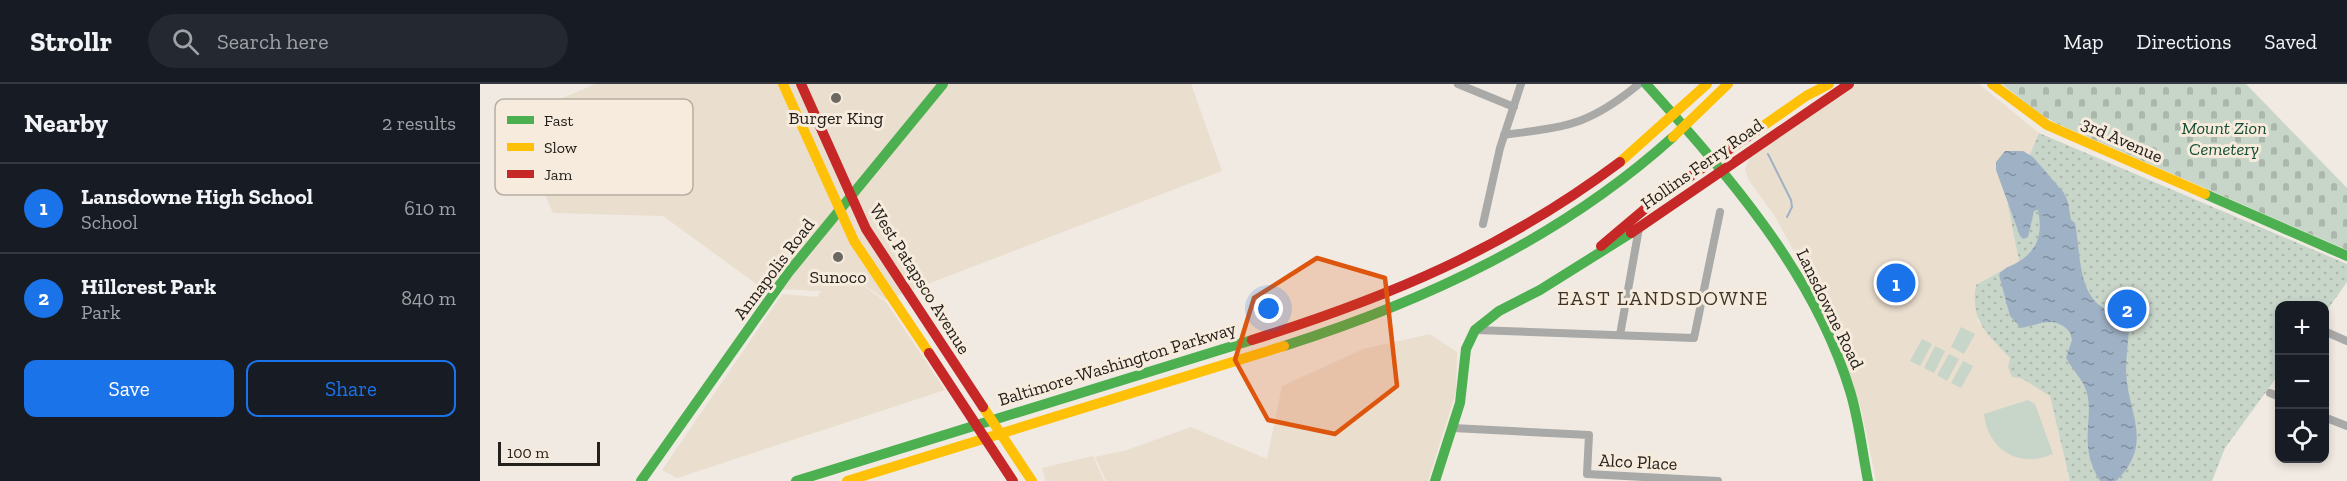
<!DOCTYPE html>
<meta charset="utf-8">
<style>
body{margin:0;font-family:"Zilla Slab",serif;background:#242831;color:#f1f3f6}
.controls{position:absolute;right:18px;bottom:18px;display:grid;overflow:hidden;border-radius:12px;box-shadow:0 3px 9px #0003}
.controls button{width:54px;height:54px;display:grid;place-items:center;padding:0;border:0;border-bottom:2px solid #363941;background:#171b24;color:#f1f3f6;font:30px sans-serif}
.scale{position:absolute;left:18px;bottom:15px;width:102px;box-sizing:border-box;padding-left:6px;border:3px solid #24201b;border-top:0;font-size:16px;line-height:21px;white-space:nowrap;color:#24201b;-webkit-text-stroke:4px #f6ebdc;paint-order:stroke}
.you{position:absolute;left:789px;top:225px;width:21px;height:21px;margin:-15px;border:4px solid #fff;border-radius:50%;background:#1a73e8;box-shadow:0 0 0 9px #1a73e833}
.badge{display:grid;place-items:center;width:39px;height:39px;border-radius:50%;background:#1a73e8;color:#fff;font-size:20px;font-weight:700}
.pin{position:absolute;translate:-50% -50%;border:3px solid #fff;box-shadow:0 2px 6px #0006}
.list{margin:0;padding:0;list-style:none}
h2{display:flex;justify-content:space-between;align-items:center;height:78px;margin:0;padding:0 24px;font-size:26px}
h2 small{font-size:20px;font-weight:400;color:#9ea1a6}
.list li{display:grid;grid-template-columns:39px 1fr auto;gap:18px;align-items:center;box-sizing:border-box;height:90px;padding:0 24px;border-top:2px solid #363941}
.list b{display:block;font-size:22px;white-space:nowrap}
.list p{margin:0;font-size:20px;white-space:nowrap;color:#9ea1a6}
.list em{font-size:20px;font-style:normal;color:#9ea1a6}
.actions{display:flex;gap:12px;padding:18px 24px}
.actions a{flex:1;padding:14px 0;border:2px solid #1a73e8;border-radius:12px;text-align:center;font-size:21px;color:#1a73e8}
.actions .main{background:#1a73e8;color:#fff}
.icon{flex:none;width:33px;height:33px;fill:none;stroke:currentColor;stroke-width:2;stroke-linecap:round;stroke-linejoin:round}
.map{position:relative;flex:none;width:1867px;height:397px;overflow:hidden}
header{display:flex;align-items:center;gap:36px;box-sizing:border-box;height:84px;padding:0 30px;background:#171b24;border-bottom:2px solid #363941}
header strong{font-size:28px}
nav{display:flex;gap:33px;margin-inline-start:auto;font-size:21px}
.search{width:420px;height:54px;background:#242831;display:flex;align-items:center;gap:15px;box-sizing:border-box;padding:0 21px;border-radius:33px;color:#9ea1a6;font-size:22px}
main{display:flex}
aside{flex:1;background:#171b24}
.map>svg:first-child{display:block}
.built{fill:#eadecf}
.grass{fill:#c8d5c9}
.cemetery{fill:url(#cemetery-stones)}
.park{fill:url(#park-dots)}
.water{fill:url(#water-ripples)}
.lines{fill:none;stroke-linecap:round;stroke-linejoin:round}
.stream{stroke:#9fb1c5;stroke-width:2}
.street{stroke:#a9a9a7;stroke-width:8}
.fast{stroke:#4caf50;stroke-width:10}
.slow{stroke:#ffc107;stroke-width:10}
.jam{stroke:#c62828;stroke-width:10}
.marked{fill:#de560d;fill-opacity:0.2;stroke:#de560d;stroke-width:4.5;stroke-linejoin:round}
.poi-dot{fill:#6b6761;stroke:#f6ebdc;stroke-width:2}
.labels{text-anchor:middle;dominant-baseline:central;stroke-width:6;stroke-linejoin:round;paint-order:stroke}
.poi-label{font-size:18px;fill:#24201b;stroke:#f6ebdc}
.park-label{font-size:18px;font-style:italic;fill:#154c34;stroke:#f6ebdc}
.street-label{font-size:18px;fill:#24201b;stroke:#f6ebdc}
.neighbourhood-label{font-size:20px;letter-spacing:1.5px;fill:#3d3429;stroke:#f6ebdc}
.key{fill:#f6ebdc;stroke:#b7aea2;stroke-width:1.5}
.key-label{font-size:16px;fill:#24201b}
</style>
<header>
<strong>Strollr</strong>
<div class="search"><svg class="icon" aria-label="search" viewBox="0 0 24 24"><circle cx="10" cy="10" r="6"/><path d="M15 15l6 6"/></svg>Search here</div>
<nav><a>Map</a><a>Directions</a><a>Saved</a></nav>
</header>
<main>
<aside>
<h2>Nearby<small>2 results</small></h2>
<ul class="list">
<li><span class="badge">1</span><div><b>Lansdowne High School</b><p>School</p></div><em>610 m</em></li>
<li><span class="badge">2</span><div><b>Hillcrest Park</b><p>Park</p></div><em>840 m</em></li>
</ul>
<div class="actions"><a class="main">Save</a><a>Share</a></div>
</aside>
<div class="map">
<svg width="1867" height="397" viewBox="0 0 1867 397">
<defs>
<pattern id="cemetery-stones" width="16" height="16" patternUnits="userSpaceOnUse" patternTransform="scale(1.5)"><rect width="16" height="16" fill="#c8d5c9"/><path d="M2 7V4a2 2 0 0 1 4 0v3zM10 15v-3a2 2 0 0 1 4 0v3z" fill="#acb7ac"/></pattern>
<pattern id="park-dots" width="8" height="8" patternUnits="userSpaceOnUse" patternTransform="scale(1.5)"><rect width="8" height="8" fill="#c8d5c9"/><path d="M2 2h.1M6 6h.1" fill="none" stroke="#acb7ac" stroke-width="1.8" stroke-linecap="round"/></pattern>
<pattern id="water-ripples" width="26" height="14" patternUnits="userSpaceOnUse" patternTransform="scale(1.5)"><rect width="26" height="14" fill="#9fb1c5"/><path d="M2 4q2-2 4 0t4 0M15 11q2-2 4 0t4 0" fill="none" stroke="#81909f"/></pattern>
</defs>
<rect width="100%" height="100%" fill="#f0eae2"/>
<path class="built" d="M115,0h596l31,87 -336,129 -47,-32 47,34 59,88 -268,88 -15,-8 120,-176 35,3 4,-6 -59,-3 -99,-72 -110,-3 -40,-93z
M1376,0h123l60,49 -31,73 11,55 -42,59 33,38 -2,9 42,29 20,85h-194l-14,-69 -24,-72 -28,-60 -36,-65 -26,-36 -3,-10 6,-14z
M950,250l27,18 -1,40 -28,89h-322l-11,-24 32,-7 64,-23 76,32 15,-73 81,-37z
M613,372l11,25h-58l-4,-13z"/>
<path class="grass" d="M1481,243l14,7 -11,20 -13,-7z
M1442,255l10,5 -12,22 -10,-5z
M1455,262l10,5 -11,22 -10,-5z
M1469,270l10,5 -12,22 -10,-6z
M1483,277l10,5 -12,22 -10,-5z
M1548,316l7,4 18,50c-34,15 -65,-4 -69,-40z"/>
<path class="cemetery" d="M1522,0h244l101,104v62l-289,-126 -17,-9z"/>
<path class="park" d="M1559,49l308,131v18l-22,31 -1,-7h-44l-1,68 -54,74 -13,33h-142l-20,-85 -29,-18 -9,-1 -4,-10 2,-9c-23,-25 -40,-36 -34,-73l43,-24 -11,-55z"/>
<path class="water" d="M1525,67h18l10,6 31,36 4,9 3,18 4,3c5,25 3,64 23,81 11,10 23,5 31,19 0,16 -3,31 -3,47 0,41 30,72 -10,111h-16c-25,-40 -2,-67 -16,-96 -5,-9 -13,-18 -18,-27l6,-18 -2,-8c-16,-18 -31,-7 -49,-4l-11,-12 -11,-41c5,-7 9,-8 16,-11 23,-13 28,-29 23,-54l-4,1 -6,26 -5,2 -3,-3 -24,-66v-8z"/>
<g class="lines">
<path class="stream" d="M1288,70l23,46 1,7 -5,10"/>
<path class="street" d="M978,0l56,23
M1024,51c64,-9 84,-9 135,-51
M1003,140l17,-76 21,-64
M995,246l219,8 26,-126
M1844,247l23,10
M1140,251l19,-107
M1790,309l10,4
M1844,333l23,9
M973,344l136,7 -2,39 131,7"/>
<path class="fast" d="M1166,0c81,90 168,188 204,307 9,29 12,60 18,90
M1725,110l142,62
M804,262c141,-45 277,-108 389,-209
M161,397l147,-208 155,-189
M316,397l456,-141
M955,397l25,-78 6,-54 9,-19 24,-19 41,-21 91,-57"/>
<path class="slow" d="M303,0l71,157 75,112
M1512,0l55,41 158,69
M1276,47l50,-35 23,-12
M1193,53l55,-53
M1140,78l87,-78
M503,323l49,74
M367,397l437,-135"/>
<path class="jam" d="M321,0l65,145 117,178
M1151,149l218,-149
M1121,162l51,-43 104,-72
M772,256c137,-43 252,-91 368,-178
M449,269l84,128"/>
</g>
<path class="marked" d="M837,174l68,20 12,108 -62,48 -67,-14 -33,-60 19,-62z"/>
<g class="poi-dot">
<circle cx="356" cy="14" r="6"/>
<circle cx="358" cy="173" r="6"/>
</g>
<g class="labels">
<g class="poi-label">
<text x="356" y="34">Burger King</text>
<text x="358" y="193">Sunoco</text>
</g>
<g class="park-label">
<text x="1744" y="44">Mount Zion<tspan x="1744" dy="21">Cemetery</tspan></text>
</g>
<g class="street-label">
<text transform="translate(1642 56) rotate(24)">3rd Avenue</text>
<text transform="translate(1222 80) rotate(-35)">Hollins Ferry Road</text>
<text transform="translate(294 185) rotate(-53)">Annapolis Road</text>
<text transform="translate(440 195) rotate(58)">West Patapsco Avenue</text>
<text transform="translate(1350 225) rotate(64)">Lansdowne Road</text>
<text transform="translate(637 280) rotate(-17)">Baltimore-Washington Parkway</text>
<text transform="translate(1158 378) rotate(3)">Alco Place</text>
</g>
<g class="neighbourhood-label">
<text x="1183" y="214">EAST LANDSDOWNE</text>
</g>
</g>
<rect x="15" y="15" width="198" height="96" rx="9" class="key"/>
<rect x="27" y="32" width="27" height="8" fill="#4caf50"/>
<rect x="27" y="59" width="27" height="8" fill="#ffc107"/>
<rect x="27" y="86" width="27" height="8" fill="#c62828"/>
<g class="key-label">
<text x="64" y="42">Fast</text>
<text x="64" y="69">Slow</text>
<text x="64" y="96">Jam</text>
</g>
</svg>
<div class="controls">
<button>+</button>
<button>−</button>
<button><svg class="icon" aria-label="locate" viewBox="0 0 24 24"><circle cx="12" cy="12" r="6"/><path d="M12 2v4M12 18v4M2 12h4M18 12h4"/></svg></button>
</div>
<div class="scale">100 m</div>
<div class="you"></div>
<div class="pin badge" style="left:1416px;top:199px">1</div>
<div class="pin badge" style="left:1647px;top:225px">2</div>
</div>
</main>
